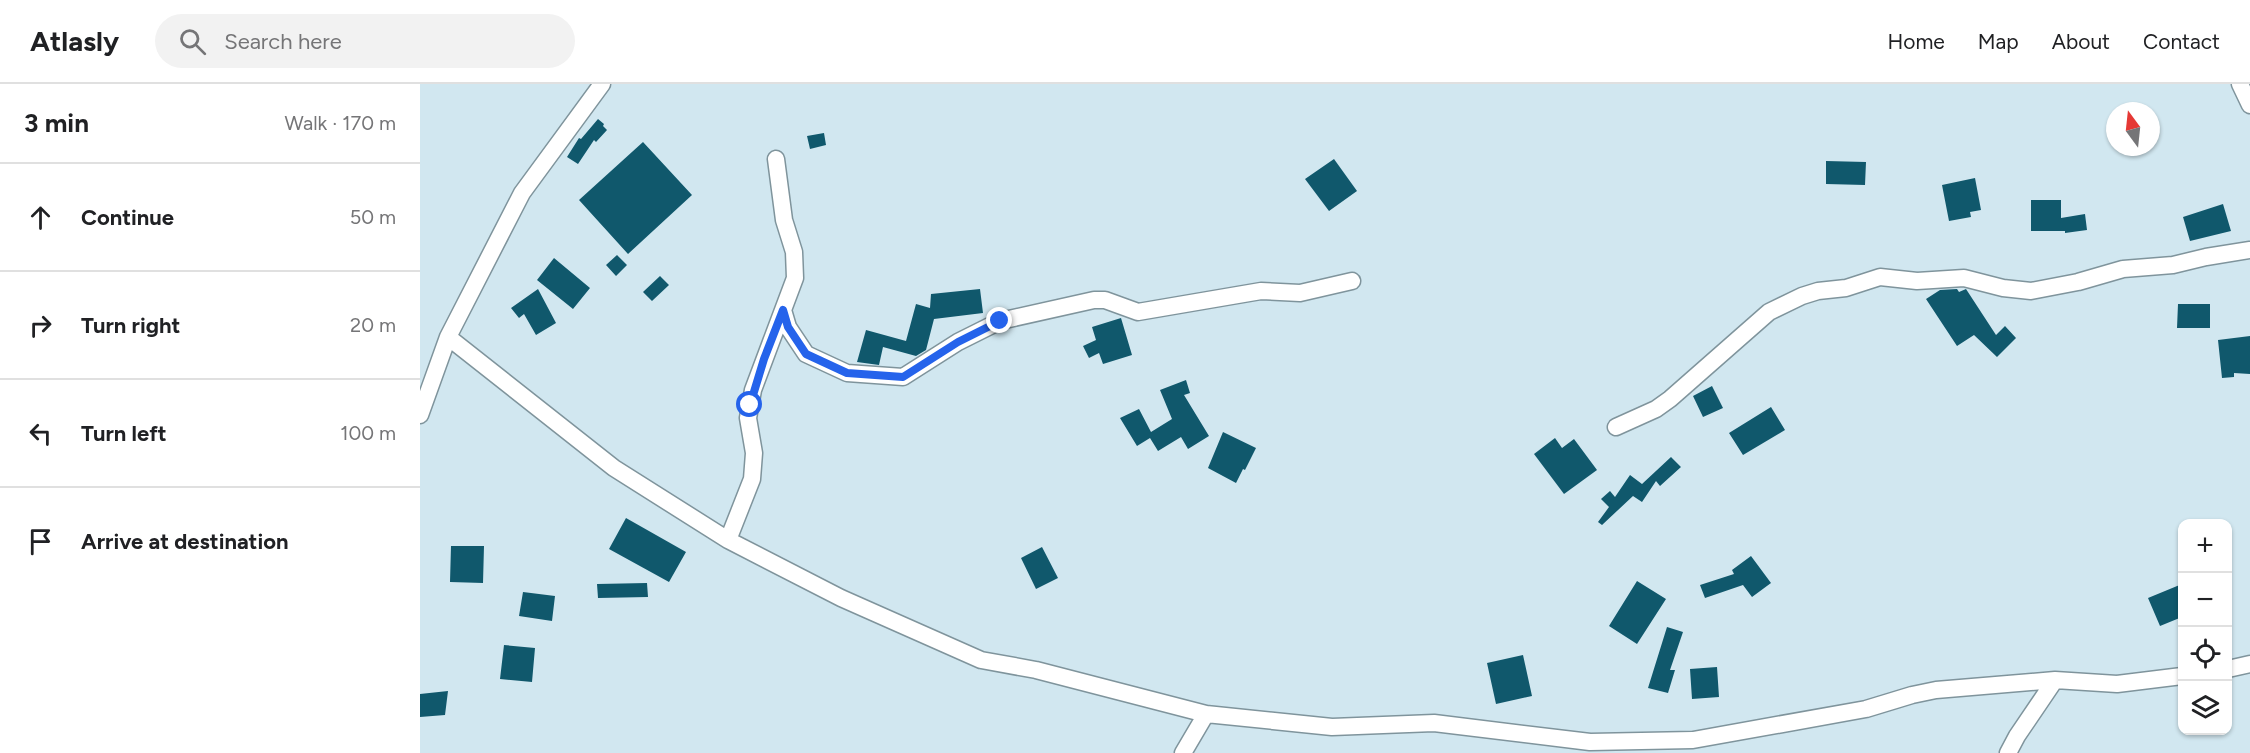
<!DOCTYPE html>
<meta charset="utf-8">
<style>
body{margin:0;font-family:Figtree,sans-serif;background:#f2f2f2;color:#202124}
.controls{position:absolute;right:18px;bottom:18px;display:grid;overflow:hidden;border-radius:12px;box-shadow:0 2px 4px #0004}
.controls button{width:54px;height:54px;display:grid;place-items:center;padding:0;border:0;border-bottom:2px solid #e0e0e0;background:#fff;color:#202124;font:30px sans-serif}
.compass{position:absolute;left:1686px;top:18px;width:54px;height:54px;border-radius:50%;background:#fff;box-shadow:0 2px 4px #0004;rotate:345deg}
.stop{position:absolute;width:18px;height:18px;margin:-14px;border:4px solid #2563eb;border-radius:50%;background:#fff}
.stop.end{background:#2563eb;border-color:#fff;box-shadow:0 2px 6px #0008}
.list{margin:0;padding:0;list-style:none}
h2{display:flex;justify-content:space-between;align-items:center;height:78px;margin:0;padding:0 24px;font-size:26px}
h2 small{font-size:20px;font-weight:400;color:#757577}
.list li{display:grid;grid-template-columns:39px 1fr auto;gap:18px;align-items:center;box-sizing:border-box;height:108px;padding:0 24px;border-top:2px solid #e0e0e0}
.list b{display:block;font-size:22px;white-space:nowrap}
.list em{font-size:20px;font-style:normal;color:#757577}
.icon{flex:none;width:33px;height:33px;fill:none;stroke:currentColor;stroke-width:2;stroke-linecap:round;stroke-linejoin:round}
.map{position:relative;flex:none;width:1830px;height:669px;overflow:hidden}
header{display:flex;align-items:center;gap:36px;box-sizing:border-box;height:84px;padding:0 30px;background:#fff;border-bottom:2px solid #e0e0e0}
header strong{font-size:28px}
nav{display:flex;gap:33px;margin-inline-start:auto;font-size:21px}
.search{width:420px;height:54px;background:#f2f2f2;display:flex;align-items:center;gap:15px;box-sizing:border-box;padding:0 21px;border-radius:33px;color:#757577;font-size:22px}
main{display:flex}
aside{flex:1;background:#fff}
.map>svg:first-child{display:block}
.building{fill:#10586c}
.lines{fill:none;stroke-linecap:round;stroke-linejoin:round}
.street-casing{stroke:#7f949c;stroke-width:19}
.street{stroke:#fff;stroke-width:16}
.route{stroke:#2563eb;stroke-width:8}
</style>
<header>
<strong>Atlasly</strong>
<div class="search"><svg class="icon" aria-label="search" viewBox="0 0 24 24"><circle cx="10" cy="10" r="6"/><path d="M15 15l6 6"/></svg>Search here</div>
<nav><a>Home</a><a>Map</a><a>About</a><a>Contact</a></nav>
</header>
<main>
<aside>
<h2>3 min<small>Walk · 170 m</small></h2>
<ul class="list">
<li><svg class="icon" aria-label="ahead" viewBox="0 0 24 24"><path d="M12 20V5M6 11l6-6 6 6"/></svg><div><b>Continue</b></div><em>50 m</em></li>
<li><svg class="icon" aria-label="right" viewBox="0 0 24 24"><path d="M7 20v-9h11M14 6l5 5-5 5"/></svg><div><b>Turn right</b></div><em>20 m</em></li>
<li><svg class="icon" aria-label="left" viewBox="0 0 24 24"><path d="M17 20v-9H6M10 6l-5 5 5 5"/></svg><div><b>Turn left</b></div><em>100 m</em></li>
<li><svg class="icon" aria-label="arrive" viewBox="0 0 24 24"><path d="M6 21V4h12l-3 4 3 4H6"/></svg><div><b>Arrive at destination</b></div></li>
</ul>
</aside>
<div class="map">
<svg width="1830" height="669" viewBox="0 0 1830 669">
<rect width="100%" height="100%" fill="#d1e7f0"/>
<path class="building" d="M178,35l6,5 -1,2 4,4 -11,12 -2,-2 -16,24 -11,-7 12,-19 2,1z
M404,49l2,12 -16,4 -3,-13z
M223,58l49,53 -64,59 -49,-54z
M914,75l23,32 -28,20 -24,-32z
M1406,77l40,1 -1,23 -39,-1z
M1555,94l6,32 -11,2 1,5 -22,4 -7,-36z
M1611,116h30v18l24,-4 2,16 -22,3v-2h-34z
M1803,120l8,27 -41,10 -7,-24z
M197,171l10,10 -11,11 -10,-11z
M134,174l36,30 -17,21 -36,-29z
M240,192l9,9 -17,16 -9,-9z
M118,205l18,34 -20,12 -12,-21 -5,4 -8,-10z
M560,205l3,24 -49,6 -8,31 -10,6 -33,-9 -4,18 -22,-3 9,-32 40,11 10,-37 14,4 1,-14z
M1537,205l2,3 7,-3 30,46 9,-9 11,12 -19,19 -23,-22 -17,11 -31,-47 14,-9z
M1758,220h32v24h-33z
M701,234l11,37 -29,9 -4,-11 -10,5 -6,-12 13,-6 -4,-13z
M1830,252v38l-16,-1v4l-12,1 -4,-38z
M766,296l4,13 -6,2 25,41 -21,13 -7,-12 -23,14 -8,-13 -13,8 -17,-28 19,-9 12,23 21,-13 -12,-29z
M1292,302l11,22 -20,9 -10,-21z
M1351,323l14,23 -42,25 -14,-22z
M803,348l33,16 -11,22 -2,-1 -7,14 -28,-15z
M1135,354l7,10 12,-9 23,31 -33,24 -30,-40z
M1251,373l10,10 -21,19 -4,-5 -14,21 -9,-6 -31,29 -4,-3 11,-15 -8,-8 9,-8 5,6 15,-22 12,9z
M206,434l60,34 -17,30 -60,-33z
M31,462h33l-1,37 -33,-1z
M622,463l16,31 -22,11 -15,-31z
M1331,472l20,27 -19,14 -9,-12 -38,13 -5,-13 34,-11 -2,-4z
M1217,497l29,18 -29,45 -28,-18z
M227,499l1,14 -50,1 -1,-14z
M1762,500v33l-22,9 -12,-28z
M103,508l32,4 -3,25 -33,-5z
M1247,543l16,5 -13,38h5l-7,23 -20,-5z
M84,561l31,3 -3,34 -32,-3z
M1103,571l9,41 -36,8 -9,-41z
M1297,583l2,30 -27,2 -2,-30z
M28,607l-3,24 -25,2v-23z"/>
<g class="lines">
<g class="street-casing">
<path id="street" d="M1820,0l10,21
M363,226l5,17 18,27 41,19 56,4 55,-35 42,-21 94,-21h11l33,12 123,-21 39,2 52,-12
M28,253l166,131 114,72 113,58 140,62 55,10 170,44 126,13 102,-4 156,19 103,-2 173,-31 46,-14 24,-5 119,-10 62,4 65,-8
M0,331l28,-78 74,-144 80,-109
M1196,343l40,-18 14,-10 99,-87 33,-16 16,-5 28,-3 34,-11 37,4 47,-3 39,10 28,3 47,-9 45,-13 50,-4 33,-8 44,-7
M308,456l24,-61 2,-26 -6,-35 5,-28 42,-112 -1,-26 -10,-32 -8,-61
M1808,585l22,-5
M763,669l23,-39
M1588,669l9,-17 38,-56"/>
</g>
<use href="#street" class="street"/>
</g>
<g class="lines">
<path class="route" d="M330,321l14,-46 19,-49 5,17 18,27 41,19 56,4 55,-35 42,-21"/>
</g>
</svg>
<div class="controls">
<button>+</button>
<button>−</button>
<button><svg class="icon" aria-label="locate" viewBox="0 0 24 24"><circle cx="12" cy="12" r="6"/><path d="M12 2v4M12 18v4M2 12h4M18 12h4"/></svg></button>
<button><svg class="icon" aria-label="layers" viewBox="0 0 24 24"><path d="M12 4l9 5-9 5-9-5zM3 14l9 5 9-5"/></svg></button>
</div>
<svg class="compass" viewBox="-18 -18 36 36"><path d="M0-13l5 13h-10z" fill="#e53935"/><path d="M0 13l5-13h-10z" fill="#757577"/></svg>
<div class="stop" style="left:330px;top:321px"></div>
<div class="stop end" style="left:580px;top:237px"></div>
</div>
</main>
